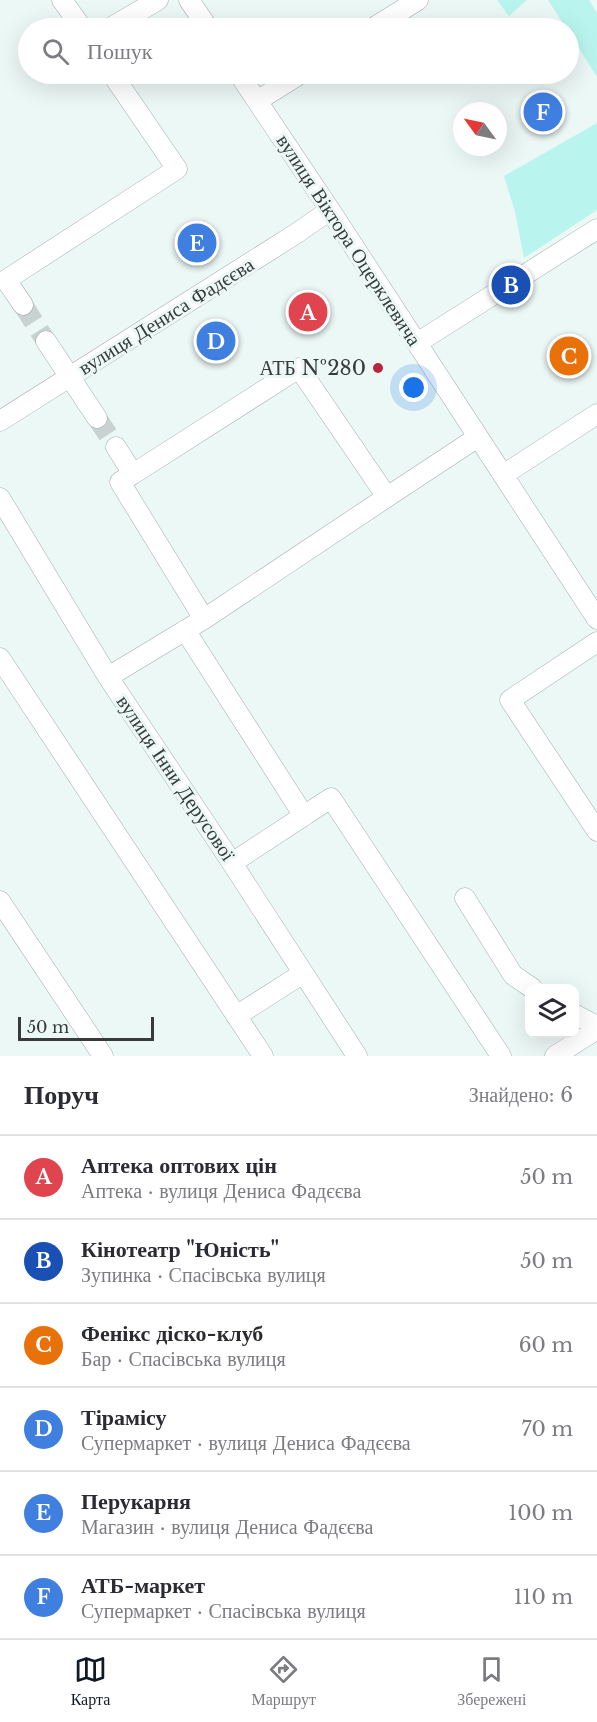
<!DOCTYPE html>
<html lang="uk">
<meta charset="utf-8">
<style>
body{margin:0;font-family:"Libre Baskerville",serif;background:#f2f2f3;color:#2b2b33}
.controls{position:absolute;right:18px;bottom:18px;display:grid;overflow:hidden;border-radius:12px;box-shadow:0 6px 24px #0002}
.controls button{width:54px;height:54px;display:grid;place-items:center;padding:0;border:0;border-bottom:2px solid #e1e1e2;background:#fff;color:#2b2b33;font:30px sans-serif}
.compass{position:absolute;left:453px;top:102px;width:54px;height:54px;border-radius:50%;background:#fff;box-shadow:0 6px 24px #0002;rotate:303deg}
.scale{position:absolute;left:18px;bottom:15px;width:136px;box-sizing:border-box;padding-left:6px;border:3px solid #373b3b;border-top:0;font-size:16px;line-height:21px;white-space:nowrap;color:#373b3b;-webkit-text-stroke:4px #ecf8f6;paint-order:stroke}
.you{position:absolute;left:414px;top:388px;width:21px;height:21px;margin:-15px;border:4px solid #fff;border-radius:50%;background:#1a73e8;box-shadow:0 0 0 9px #1a73e833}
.badge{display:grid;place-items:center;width:39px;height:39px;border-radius:50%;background:#111827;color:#fff;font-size:20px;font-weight:700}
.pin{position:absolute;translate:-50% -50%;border:3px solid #fff;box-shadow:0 2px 6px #0006}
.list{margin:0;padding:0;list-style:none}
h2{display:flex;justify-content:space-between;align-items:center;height:78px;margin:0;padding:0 24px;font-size:26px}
h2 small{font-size:20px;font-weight:400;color:#7c7c81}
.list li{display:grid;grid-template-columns:39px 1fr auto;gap:18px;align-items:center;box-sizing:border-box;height:84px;padding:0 24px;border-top:2px solid #e1e1e2}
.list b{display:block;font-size:22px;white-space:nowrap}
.list p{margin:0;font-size:20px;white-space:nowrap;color:#7c7c81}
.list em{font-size:20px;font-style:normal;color:#7c7c81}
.icon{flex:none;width:33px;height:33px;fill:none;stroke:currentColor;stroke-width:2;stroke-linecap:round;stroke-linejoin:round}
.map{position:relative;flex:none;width:597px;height:1056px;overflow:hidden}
.search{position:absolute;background:#fff;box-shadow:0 6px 24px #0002;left:18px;right:18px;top:18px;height:66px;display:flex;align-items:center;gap:15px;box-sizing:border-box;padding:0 21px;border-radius:33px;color:#7c7c81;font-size:22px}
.sheet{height:582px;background:#fff}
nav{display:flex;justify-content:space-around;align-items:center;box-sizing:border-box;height:84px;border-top:2px solid #e1e1e2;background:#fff;font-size:16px;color:#7c7c81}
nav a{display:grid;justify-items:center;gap:3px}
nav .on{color:#111827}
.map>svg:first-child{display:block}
.green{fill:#b9f5ee}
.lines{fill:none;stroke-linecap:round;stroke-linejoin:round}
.minor-tunnel{stroke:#c8d2d1;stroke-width:20;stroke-dasharray:20 10;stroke-linecap:butt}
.minor-casing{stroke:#a2adab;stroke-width:21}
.minor{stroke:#fff;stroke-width:20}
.poi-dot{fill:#b8263e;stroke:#ecf8f6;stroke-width:2}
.labels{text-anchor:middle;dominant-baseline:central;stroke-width:6;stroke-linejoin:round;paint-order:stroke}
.street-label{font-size:20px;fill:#373b3b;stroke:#ecf8f6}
.poi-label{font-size:20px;fill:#373b3b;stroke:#ecf8f6;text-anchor:end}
</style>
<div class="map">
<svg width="597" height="1056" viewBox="0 0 597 1056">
<rect width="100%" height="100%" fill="#ecf8f6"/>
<path class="green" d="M497,0h30l-18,16z
M548,0h41l8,13v64l-28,-45 -1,-4h-2z
M597,123v87l-73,48 -9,-46 -11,-36z"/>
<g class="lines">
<path class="minor-tunnel" d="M23,305l23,36
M97,418l19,29"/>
<g class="minor-casing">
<path id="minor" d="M62,0l20,28
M189,0l19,28
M110,28l48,-28
M373,28l45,-28
M239,74l91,136 267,409
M257,101l43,-27
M23,305l-17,-25 171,-111 -65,-95
M46,341l51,77
M417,343l180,-114
M0,421l297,-188 33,-23
M133,474l166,-106 88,129 91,-60
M503,475l94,-61
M0,498l108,179 124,186 125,193
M204,619l183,-122
M185,630l119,186
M597,642l-87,58 87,131
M0,658l263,398
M108,677l96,-58 -84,-137 13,-8 -17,-27
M232,863l99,-65 170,258
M465,898l48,77 19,13
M0,901l103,155
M574,1014l23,12
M236,1016l66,-42
M555,1056l42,-27"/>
</g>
<use href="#minor" class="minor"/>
</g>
<circle class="poi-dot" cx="378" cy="368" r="6"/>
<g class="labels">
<g class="street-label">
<text transform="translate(349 240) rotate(57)">вулиця Віктора Оцерклевича</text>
<text transform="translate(166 316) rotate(-32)">вулиця Дениса Фадєєва</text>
<text transform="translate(176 778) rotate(56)">вулиця Інни Дерусової</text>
</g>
<g class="poi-label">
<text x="366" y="368">АТБ №280</text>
</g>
</g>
</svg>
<div class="controls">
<button><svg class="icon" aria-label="layers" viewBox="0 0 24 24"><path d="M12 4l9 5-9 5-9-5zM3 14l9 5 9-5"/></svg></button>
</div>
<svg class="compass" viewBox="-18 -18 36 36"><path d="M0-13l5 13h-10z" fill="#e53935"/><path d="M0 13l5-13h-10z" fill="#7c7c81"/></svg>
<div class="scale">50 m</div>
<div class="you"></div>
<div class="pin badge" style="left:308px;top:312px;background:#e0444e">A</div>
<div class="pin badge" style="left:511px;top:285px;background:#1a4fb4">B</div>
<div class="pin badge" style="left:569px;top:356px;background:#e8710a">C</div>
<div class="pin badge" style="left:216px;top:341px;background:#3f7fe0">D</div>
<div class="pin badge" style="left:197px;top:243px;background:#3f7fe0">E</div>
<div class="pin badge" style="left:543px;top:112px;background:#3f7fe0">F</div>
<div class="search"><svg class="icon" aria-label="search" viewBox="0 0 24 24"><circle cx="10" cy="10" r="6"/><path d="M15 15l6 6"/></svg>Пошук</div>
</div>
<section class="sheet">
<h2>Поруч<small>Знайдено: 6</small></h2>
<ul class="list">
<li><span class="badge" style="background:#e0444e">A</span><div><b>Аптека оптових цін</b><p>Аптека · вулиця Дениса Фадєєва</p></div><em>50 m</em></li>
<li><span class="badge" style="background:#1a4fb4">B</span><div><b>Кінотеатр &quot;Юність&quot;</b><p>Зупинка · Спасівська вулиця</p></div><em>50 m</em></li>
<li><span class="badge" style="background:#e8710a">C</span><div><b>Фенікс діско-клуб</b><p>Бар · Спасівська вулиця</p></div><em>60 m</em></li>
<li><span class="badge" style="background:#3f7fe0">D</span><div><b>Тірамісу</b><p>Супермаркет · вулиця Дениса Фадєєва</p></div><em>70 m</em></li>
<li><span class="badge" style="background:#3f7fe0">E</span><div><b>Перукарня</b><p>Магазин · вулиця Дениса Фадєєва</p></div><em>100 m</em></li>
<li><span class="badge" style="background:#3f7fe0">F</span><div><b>АТБ-маркет</b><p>Супермаркет · Спасівська вулиця</p></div><em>110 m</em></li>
</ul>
</section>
<nav>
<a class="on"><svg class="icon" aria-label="map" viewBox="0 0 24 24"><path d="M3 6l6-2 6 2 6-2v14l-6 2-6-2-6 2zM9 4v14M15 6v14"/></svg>Карта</a>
<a><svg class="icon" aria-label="directions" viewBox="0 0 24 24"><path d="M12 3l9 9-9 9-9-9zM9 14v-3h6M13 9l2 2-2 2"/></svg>Маршрут</a>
<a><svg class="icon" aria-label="saved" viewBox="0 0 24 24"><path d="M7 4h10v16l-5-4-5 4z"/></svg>Збережені</a>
</nav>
